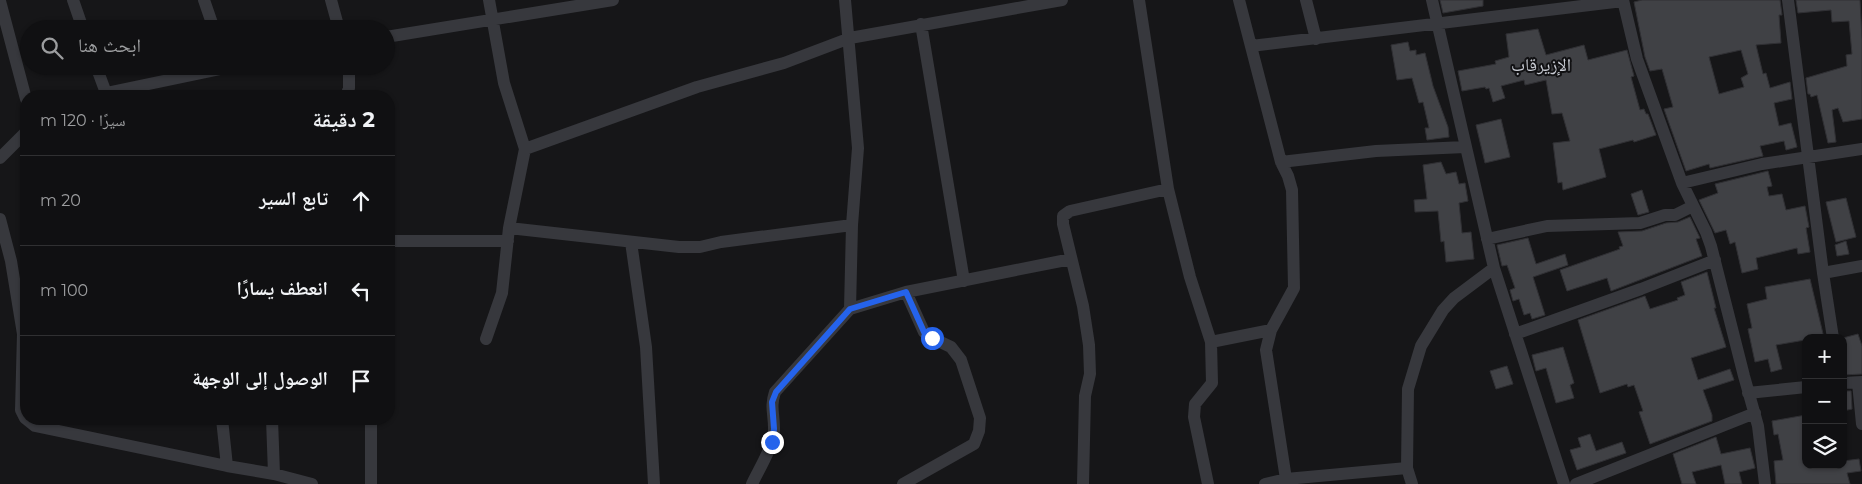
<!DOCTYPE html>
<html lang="ar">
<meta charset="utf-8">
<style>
body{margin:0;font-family:Montserrat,"Noto Naskh Arabic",sans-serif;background:#1e1e20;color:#f1f3f6;direction:rtl}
.controls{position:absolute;right:15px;bottom:15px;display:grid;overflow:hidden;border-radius:10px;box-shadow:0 1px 4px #0004}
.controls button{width:45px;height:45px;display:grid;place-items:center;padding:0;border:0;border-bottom:1px solid #303032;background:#101012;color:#f1f3f6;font:25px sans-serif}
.stop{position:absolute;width:15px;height:15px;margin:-11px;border:4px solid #2563eb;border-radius:50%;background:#fff}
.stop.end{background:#2563eb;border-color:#fff;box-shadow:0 1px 5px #0008}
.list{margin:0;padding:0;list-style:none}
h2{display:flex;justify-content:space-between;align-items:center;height:65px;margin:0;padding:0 20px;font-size:21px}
h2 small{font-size:16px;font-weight:400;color:#9c9d9f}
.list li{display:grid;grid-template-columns:32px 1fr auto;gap:15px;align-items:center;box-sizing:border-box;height:90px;padding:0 20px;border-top:1px solid #303032}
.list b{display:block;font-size:19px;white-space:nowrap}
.list em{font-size:16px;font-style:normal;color:#9c9d9f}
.icon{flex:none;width:28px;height:28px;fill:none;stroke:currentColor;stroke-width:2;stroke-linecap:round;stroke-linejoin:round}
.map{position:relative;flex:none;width:1862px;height:484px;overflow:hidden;direction:ltr}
.search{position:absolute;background:#101012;box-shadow:0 1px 4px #0004;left:20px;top:20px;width:375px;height:55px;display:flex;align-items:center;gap:12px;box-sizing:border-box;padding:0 18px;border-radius:28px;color:#9c9d9f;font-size:19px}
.panel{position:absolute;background:#101012;box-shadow:0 1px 4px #0004;left:20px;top:90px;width:375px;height:335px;border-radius:20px;direction:rtl}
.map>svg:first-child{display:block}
.building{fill:#404145;stroke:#303034;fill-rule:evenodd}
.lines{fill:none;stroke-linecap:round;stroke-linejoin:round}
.minor{stroke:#37383d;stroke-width:12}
.route{stroke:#2563eb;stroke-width:6}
.labels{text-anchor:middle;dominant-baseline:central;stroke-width:4;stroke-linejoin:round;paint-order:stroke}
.neighbourhood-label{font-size:18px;fill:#c9ccd4;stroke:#111113}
</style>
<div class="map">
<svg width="1862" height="484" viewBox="0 0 1862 484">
<rect width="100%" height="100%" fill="#161618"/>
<path class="building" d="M1440,0h43v6l-40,7z
M1642,0h138l2,15h-3l2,28 -25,2 7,29 3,-1 4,15 20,-6 2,17 -18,4 5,23 12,-3 6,24 -11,3 -2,-9 -24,5 3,10 -53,12 -1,-4 -23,7 -22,-62 9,-2 -11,-38 -12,2 -5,-14 -11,-55zM1741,50l7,24 -7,4 3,9 -25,7 -10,-37z
M1796,0h64l2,39v80l-19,3 -5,-14 -6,2 4,32 -8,1 -11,-48 -6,2 -1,-3h-2l-2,-16 41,-12 -1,-11 6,-1 -3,-33 -17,1 -1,-12 -33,3z
M1538,29l8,26 38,-10 4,15 39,-10 7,26 -3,1 9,33 4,-1 2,5h2l8,21 -22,7 -1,-2 -34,9 7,28 -43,13 -1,-8 -4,1 -5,-40 17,-2 -8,-28 -10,1 -6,-34 -21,5 -1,-5 -23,6 4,12 -12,4 -4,-14 -3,1 -1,-2 -23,4 -4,-20 38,-7 -1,-3 14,-4 -3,-23z
M1408,42l2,9 6,-1v5l9,-2 8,33 15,41 1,10 -22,3 -2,-12h4l-6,-26 -4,1 -7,-25 -15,2 -6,-35z
M1501,119l9,38 -25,6 -9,-38z
M1441,162l5,12 10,-2 3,12 6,-1 3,18 -9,2 3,30 9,-1 3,27 -28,3 -2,-21 -3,1 -3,-31 -23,1 -1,-12 13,-1 -4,-34z
M1768,171l4,15 -5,1 2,9 13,-2 4,16 19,-4 4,21 -3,1 4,24 -12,2 -1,-6 -41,10 2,11 -16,4 -7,-31 -5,2 -4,-14 -11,3 -16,-33 19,-7 -3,-9z
M1642,190l7,22 -11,3 -7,-21z
M1846,198l10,39 -20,5 -10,-40z
M1690,217l10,21 -4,1 6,17 -91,35 -4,-13 -40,13 -7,-21 60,-21 -1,-2 4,-1 -5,-14 24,-1 24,-8 12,-1z
M1528,238l8,26 29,-10 3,11 -35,12 12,38 -13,4 -2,-6 -6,2 -5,-16 -6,2 -3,-11 5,-2 -8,-23 -5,1 -5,-21z
M1846,241l3,13 -12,2 -2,-11z
M1707,272l9,36h-2l12,39 -35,11 7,22 32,-11 4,11 -31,10 9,25v6l-62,23 -11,-32 4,-1 -9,-26 -6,2 -1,-3 -27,9 -22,-73 67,-24 5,13 28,-9 -1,-2 8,-3 -4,-13z
M1810,279l14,59h-19v2l-29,5 6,24 -11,3 -3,-13 -13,3 -7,-33 4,-1 -5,-24 20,-5 -2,-12z
M1858,334l4,12v28l-19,1v-37z
M1563,347l11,36 -4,2 4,13 -18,5 -10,-35 -10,3 -4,-16z
M1507,366l6,18 -17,5 -6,-18z
M1843,391h8l1,18 -9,2z
M1806,415v50h37v-4l16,-2 2,12 -14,2 3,11h-74l-2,-23 9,-1 -5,-26 -4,1 -2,-14z
M1590,434l6,17 26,-9 4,11 -49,17 -7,-20 11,-3 -3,-9z
M1716,437l5,17 29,-6 5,20 -16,4 3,12h-17l-4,-19 -29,7 4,12h-14l-9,-30z"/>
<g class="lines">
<path class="minor" d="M73,0l10,29
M204,0l10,29
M331,0l8,29
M845,0l13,148 -6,77 -2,84
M1139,0l29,189 22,88 21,65 1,41 -17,21 -1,13 14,67
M1239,0l42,162 7,14 4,14 2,98 -23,42 -5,20 20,129
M1306,0l10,39
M1432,0l62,268 70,216
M1623,0l14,59 45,124 24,49 5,14 33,130 14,50 7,58
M1788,0l35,273 10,65
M0,1l26,98
M921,24l43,257
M386,37l227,-37
M1251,46l372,-45
M96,66l10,27
M97,96l9,-3 129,-27
M346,96l3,-8v-22
M525,149l172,-62 87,-24 66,-25 212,-38
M0,158l26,-26
M1281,162l95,-11 89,-4
M1682,183l80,-19 100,-15
M0,219l11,42 12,73 -2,76 4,8 10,8 192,40 47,8 38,10
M509,228l170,19h21l21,-5 131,-17
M1487,239l60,-13 93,-3 25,-8h10l18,-9
M389,241h119
M631,242l15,105 8,137
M1823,273l39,-7
M1515,334l126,-45 74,-29
M486,339l16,-46 7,-65 16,-79 -21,-66 -15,-83
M1211,342l60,-12
M1843,383l19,-1
M1858,383l4,41
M1748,393l58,-6
M222,419l5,47
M272,419l2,55
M371,484v-65
M752,484c7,-15 23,-40 22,-56 0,-15 -4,-21 1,-36l75,-83 56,-17 165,-33
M903,484l71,-40 5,-13 1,-13 -19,-58 -10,-13 -19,-9 -8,-6 -18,-40
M1083,484l2,-88 5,-22 -1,-29 -6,-39 -20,-82v-8l7,-5 98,-22
M1265,484l21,-5 121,-11
M1412,484l-5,-16 1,-79 13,-43 22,-36 11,-12 40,-30
M1576,484l179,-71"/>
</g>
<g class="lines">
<path class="route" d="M772,442l2,-13 -2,-27 4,-10 74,-83 56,-17 18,40 8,6"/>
</g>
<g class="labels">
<g class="neighbourhood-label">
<text x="1541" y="65">الإزيرقاب</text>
</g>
</g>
</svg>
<div class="controls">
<button>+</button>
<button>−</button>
<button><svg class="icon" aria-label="layers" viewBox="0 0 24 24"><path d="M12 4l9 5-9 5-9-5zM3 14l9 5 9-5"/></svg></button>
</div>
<div class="stop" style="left:932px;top:338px"></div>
<div class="stop end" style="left:772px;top:442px"></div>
<div class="search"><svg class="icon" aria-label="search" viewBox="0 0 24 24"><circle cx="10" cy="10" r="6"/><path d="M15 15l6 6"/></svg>ابحث هنا</div>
<section class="panel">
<h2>2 دقيقة<small>سيرًا · 120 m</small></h2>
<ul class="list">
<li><svg class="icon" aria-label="ahead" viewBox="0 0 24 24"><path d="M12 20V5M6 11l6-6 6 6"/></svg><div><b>تابع السير</b></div><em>20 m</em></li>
<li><svg class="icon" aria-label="left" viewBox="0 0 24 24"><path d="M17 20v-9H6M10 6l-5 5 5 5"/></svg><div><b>انعطف يسارًا</b></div><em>100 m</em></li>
<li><svg class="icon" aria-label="arrive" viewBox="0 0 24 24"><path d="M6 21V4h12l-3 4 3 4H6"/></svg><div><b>الوصول إلى الوجهة</b></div></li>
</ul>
</section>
</div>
